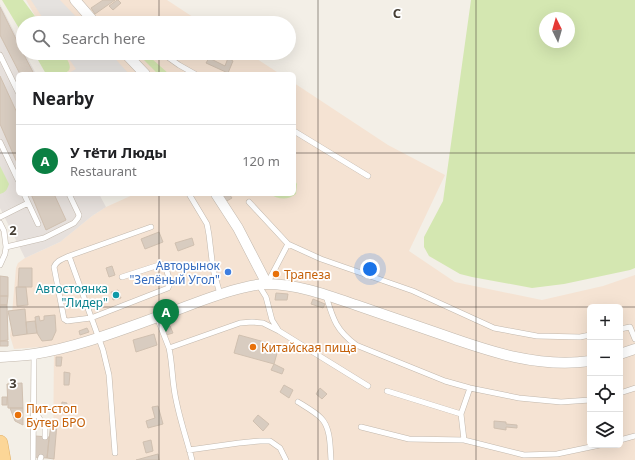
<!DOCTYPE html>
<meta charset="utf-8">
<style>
body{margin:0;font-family:"Noto Sans",sans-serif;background:#f6f6f6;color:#202124}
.controls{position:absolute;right:12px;bottom:12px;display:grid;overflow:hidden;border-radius:6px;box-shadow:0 4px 16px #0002}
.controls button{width:36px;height:36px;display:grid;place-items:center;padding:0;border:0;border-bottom:1px solid #e0e0e0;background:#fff;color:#202124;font:20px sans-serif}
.compass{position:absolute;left:539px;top:12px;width:36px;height:36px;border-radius:50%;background:#fff;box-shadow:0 4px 16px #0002;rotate:355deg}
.you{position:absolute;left:370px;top:269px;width:14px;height:14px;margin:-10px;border:3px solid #fff;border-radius:50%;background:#1a73e8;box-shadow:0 0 0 6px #1a73e833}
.badge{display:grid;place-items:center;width:26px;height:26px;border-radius:50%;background:#0b8043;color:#fff;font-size:13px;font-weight:700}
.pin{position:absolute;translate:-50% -33px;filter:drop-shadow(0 1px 2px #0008)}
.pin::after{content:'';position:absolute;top:21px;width:14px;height:12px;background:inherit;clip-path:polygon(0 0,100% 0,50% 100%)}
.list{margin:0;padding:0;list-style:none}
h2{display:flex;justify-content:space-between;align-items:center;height:52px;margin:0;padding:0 16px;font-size:17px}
h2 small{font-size:13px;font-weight:400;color:#757577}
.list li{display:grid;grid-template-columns:26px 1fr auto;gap:12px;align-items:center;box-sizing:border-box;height:72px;padding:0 16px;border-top:1px solid #e0e0e0}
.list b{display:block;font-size:15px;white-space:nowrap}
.list p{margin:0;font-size:13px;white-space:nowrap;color:#757577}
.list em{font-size:13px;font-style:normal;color:#757577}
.icon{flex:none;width:22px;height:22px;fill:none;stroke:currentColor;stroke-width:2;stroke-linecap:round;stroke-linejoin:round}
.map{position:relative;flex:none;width:635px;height:460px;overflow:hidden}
.search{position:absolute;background:#fff;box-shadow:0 4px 16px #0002;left:16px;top:16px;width:280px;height:44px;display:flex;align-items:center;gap:10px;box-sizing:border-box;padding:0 14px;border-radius:22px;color:#757577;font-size:15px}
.panel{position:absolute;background:#fff;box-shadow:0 4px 16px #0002;left:16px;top:72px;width:280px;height:124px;border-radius:6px}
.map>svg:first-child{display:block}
.commercial{fill:#f5e3d3;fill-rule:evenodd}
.industrial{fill:#e6e0dc}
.green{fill:#d4e7b1;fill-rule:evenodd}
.parking{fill:#e5e2df}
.building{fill:#d8ccc0;stroke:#d0c0b0}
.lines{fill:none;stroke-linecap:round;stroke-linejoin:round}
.service-casing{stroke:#c2b8ad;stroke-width:6}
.minor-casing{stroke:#c2b8ad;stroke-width:11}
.primary-casing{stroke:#e2b167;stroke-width:16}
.service{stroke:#fff;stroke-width:5}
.minor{stroke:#fff;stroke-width:10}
.primary{stroke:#fcd697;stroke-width:15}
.grid{fill:none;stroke:#463f36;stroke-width:1;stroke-opacity:0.55}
.shop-dot{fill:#3f7fe0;stroke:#fff;stroke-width:1.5}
.food-dot{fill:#e8710a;stroke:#fff;stroke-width:1.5}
.culture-dot{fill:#0f9aa8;stroke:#fff;stroke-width:1.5}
.labels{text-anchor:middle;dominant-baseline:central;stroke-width:3.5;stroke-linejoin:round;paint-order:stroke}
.shop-label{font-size:12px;fill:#366cbe;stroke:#fff;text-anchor:end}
.food-label{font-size:12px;fill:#c56008;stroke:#fff;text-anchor:start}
.culture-label{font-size:12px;fill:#0d838f;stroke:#fff;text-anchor:end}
.grid-label{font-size:13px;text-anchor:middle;font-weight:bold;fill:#463f36;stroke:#fff;stroke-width:3.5;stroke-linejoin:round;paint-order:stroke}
</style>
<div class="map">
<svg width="635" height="460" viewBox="0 0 635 460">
<rect width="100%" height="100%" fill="#f3efe7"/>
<path class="commercial" d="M26,0h141l35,23h-163z
M57,53h191l32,21h-211z
M294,83l94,62 57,30 -36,76 46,31 87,18 61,-14 32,-11v185h-582l1,-114 -40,3 -4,-13 6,-68 2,-5 7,-5 35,-16 32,-26 14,-9 29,-13h159zM590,307h30v138h-30z"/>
<path class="industrial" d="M0,4l23,45v4h2l11,21h-18v120h81l7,13 -14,9 -32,26 -35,16 -25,-50z"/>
<path class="green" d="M2,0h21l17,23h-17v12z
M471,0h164v268l-5,2 -66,14 -32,4 -60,-11 -12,-3 -31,-18 -5,-9v-10l19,-36zM545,18h24v24h-24z
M34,53h29c16,22 1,21 -17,21z
M147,56l4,2 18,16h-11l-15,-15v-2z
M0,166l9,18c-2,6 -3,8 -9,10z
M294,179l3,5 -1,10c-9,7 -18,5 -27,0h25z"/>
<path class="parking" d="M31,0h29l22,23h-36z
M65,53h45l19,21h-62l9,-5z"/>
<path class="building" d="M103,0h12l-20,14 -4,-6z
M117,0h1l3,3 -8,7 -4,-4z
M0,7l23,46 11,21h-14l-20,-39z
M209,58l16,8 3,-8 5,3 -5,12 -22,-10z
M0,76l18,39v50l-18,-41z
M31,194h23l12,26 -20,10z
M224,194h5l3,4 -7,4 -4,-7z
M159,232l4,10 -18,7 -4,-10z
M192,238l2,7 -16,6 -3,-8z
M112,266l3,9 -6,2 -3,-9z
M19,268h13v19h-14z
M0,276l8,1v19h-8z
M16,287h10l2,18 -11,1z
M118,290l3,8 -8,2 -2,-8z
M276,293l12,1 -1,6h-12z
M0,296h8l-1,9h-7z
M313,299l12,5 -2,4 -12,-4z
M0,305h7l1,35 -8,1z
M25,309l2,25 -14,2 -5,-25z
M55,315l1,16 -4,9 -10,1 -5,-8 -2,-16 4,-1 1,5 4,-1v-4z
M35,321l2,12 -10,1 -1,-12z
M170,326l3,7 -7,2 -3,-7z
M87,328l2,4 -9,3 -1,-4z
M154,334l3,11 -21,7 -3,-12z
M239,335l40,11 -5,18 -40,-11z
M0,341h8v5h-8z
M56,357h6l-1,9h-5z
M274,364l10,5 -2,5 -11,-4z
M64,372l6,1 -1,12h-5z
M22,383l1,25h-15l-1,-24z
M284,385l9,5 -4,8 -9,-6z
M320,388l7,6 -5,5 -6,-5z
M2,397h5v8h-5z
M62,402l5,1 -1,10 -5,-1z
M158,406l5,18 -15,4 -2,-7 9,-3 -3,-11z
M10,408h13v17l-8,-4z
M258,415l11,9 -6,7 -10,-10z
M494,421l12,1v2l11,1v3l-11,-1v3l-12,-2z
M51,423h6l-3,36 -7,-1z
M35,436l14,1 -2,21 -14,-1z
M151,440l2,11 -7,2 -3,-11z
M158,454l1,6h-23z"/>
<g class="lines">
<g class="service-casing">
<path id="service" d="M162,53l17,12 16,9
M0,55l18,37
M294,131l74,45
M0,142l18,38
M24,194l14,30
M189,194l18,30 2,11 4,34 7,25
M249,202l39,42 33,15 92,32 81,37 43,8 43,1 10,-2
M0,217l28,-14
M0,223l4,8 2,16
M69,256l34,94 6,25 6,78
M0,265l5,-11 1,-7 38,-9 30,-15 4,-5 1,-3 -10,-21
M122,277l40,-13 3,2c2,7 7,15 3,22l-77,30 -24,3 -3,-2 -10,-52c3,-7 9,-8 15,-11l82,-29
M258,284l8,13 6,23 7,11 89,55
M267,284l21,-40
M326,296c7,23 10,34 30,49l89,36 25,7 49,10 42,4 29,-2
M157,317l12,31
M620,329l10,-2 5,12
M470,388l-9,26 3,26 60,15 33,-1 43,-9
M387,391l74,23
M620,393l15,-5
M298,402c8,5 17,10 23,16 10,10 9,29 10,42
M34,409l11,19v9
M361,427l48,12 55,1
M620,440l15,-4
M189,450l50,-7 21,-2h10l10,7 6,12
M33,460l1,-106
M40,460l1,-3
M192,460c-6,-24 -15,-48 -18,-72 -2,-13 -2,-26 -5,-40l71,-25 12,-1 11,1 16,8"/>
</g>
<g class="minor-casing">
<path id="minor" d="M75,0l20,23
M125,53l20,21
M216,194l22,34 29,56
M620,354l15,-5
M0,357c11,-1 23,-1 34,-3 45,-7 89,-25 132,-40 25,-9 50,-20 76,-26 8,-2 16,-4 24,-4 31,0 61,11 90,21 29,10 58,20 87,30 48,17 95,33 147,26"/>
</g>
<g class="primary-casing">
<path id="primary" d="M0,443l3,17"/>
</g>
<use href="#service" class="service"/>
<use href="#minor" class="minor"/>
<use href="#primary" class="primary"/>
</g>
<path class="grid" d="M159,0v23M318,0v460M476,0v460M159,53v21M0,153h18M294,153h341M159,194v266M0,307h635"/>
<circle class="shop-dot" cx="228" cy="272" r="4"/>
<g class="food-dot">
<circle cx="276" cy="274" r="4"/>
<circle cx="253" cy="347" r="4"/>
<circle cx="18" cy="415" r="4"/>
</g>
<circle class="culture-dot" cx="116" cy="295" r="4"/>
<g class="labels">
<g class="shop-label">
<text x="220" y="265">Авторынок<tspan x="220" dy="14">"Зелёный Угол"</tspan></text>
</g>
<g class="food-label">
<text x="284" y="274">Трапеза</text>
<text x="261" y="347">Китайская пища</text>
<text x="26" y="408">Пит-стоп<tspan x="26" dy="14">Бутер БРО</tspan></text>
</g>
<g class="culture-label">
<text x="108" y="288">Автостоянка<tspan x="108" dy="14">"Лидер"</tspan></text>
</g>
</g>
<g class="grid-label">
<text x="397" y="18">C</text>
<text x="13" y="235">2</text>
<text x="13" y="388">3</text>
</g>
</svg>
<div class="controls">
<button>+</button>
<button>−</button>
<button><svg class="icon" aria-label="locate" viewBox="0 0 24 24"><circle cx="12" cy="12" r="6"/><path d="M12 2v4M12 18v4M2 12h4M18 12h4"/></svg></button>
<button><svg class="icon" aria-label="layers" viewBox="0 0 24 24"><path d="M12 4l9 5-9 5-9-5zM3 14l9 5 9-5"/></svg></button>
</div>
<svg class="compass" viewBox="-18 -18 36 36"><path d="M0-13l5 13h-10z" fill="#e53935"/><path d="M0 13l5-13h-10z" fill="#757577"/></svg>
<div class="you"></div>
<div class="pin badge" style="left:166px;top:332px">A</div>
<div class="search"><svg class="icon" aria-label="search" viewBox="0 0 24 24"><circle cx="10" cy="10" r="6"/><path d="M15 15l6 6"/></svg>Search here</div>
<section class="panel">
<h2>Nearby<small></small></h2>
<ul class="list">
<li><span class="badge">A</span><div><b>У тёти Люды</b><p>Restaurant</p></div><em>120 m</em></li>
</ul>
</section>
</div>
